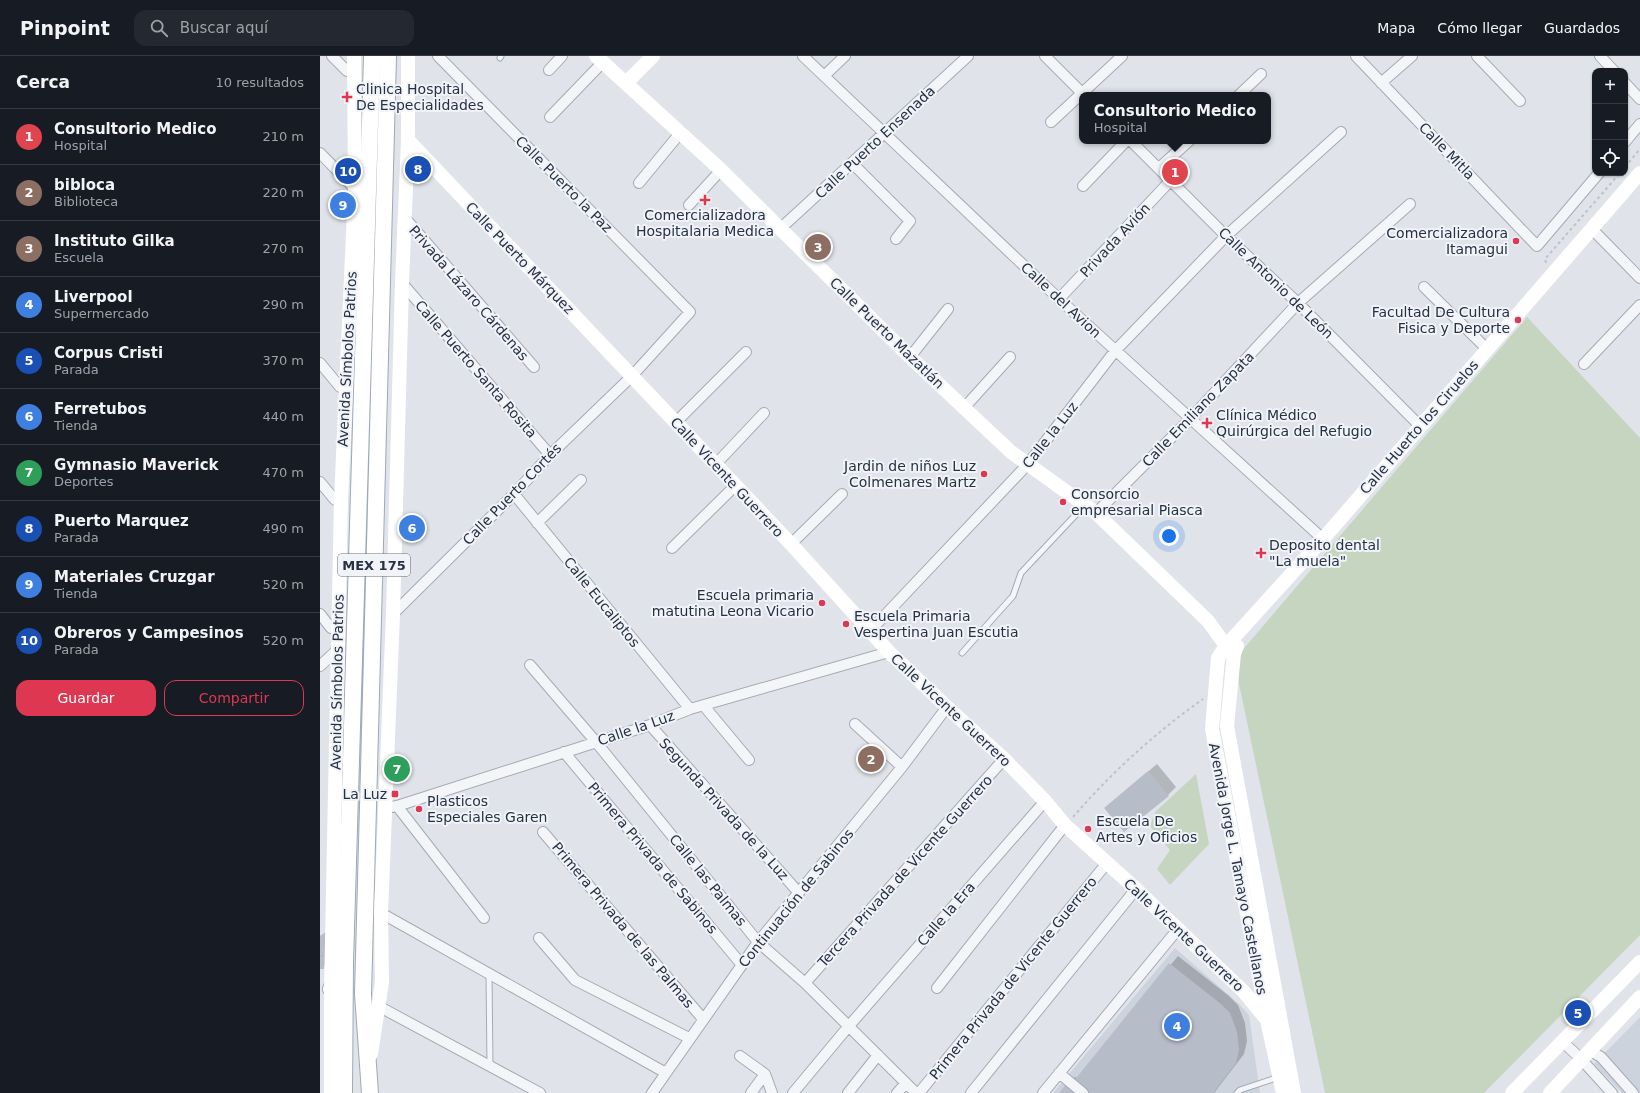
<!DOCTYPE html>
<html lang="es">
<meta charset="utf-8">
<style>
body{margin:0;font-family:"DejaVu Sans",sans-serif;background:#242831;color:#f1f3f6}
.controls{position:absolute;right:12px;top:12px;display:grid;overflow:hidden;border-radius:8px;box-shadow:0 1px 3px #0004}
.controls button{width:36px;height:36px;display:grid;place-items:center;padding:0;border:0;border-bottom:1px solid #363941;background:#171b24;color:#f1f3f6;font:20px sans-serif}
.you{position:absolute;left:849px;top:480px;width:14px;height:14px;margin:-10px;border:3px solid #fff;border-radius:50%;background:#1a73e8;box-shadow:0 0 0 6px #1a73e833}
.badge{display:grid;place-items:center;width:26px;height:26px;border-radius:50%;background:#dd3752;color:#fff;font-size:13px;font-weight:700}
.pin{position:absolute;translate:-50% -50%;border:2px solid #fff;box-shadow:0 1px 4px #0006}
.popup{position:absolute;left:759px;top:36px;width:192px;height:52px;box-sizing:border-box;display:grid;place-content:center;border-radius:8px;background:#171b24;filter:drop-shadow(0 1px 3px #0005);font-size:13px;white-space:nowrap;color:#9ea1a6}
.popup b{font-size:15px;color:#f1f3f6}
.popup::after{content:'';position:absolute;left:50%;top:100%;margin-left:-8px;border:8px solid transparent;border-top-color:#171b24}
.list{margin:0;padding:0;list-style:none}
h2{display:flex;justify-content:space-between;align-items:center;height:52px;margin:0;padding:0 16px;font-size:17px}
h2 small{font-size:13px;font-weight:400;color:#9ea1a6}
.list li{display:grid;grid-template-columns:26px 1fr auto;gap:12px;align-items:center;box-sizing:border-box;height:56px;padding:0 16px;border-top:1px solid #363941}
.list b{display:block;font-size:15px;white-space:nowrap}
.list p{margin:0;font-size:13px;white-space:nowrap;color:#9ea1a6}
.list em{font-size:13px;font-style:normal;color:#9ea1a6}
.actions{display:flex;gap:8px;padding:12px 16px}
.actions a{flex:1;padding:9px 0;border:1px solid #dd3752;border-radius:12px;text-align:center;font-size:14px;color:#dd3752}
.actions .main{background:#dd3752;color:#fff}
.icon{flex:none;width:22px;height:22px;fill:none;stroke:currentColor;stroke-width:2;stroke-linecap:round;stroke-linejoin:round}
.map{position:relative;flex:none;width:1320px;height:1037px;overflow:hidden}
header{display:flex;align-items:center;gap:24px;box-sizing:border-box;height:56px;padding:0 20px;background:#171b24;border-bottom:1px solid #363941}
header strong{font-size:19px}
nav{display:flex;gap:22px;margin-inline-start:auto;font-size:14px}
.search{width:280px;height:36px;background:#242831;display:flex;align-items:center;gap:10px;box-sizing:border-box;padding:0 14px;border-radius:12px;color:#9ea1a6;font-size:15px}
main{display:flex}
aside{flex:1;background:#171b24}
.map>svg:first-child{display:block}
.built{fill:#cdd3dd}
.green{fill:#c5d5c0}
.shadow{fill:#0003}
.building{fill:#b6bdc9}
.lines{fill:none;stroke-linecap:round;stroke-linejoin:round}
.lane-casing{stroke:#a4abb5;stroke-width:7}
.street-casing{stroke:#a4abb5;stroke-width:12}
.primary-casing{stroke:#9ea8b7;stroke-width:18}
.path{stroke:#bec2c9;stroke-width:2;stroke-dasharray:3 3;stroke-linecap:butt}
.lane{stroke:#f3f5f8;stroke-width:5}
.street{stroke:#f3f5f8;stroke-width:10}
.secondary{stroke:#fff;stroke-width:14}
.primary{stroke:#fff;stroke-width:16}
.poi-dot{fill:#dd3752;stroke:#f0f3f8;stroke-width:1.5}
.labels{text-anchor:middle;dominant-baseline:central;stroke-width:4;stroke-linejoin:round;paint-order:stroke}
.shield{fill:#f0f3f8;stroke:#636b7a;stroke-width:1}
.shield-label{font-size:13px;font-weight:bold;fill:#263144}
.poi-label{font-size:14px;fill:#263144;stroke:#f0f3f8;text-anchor:start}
.street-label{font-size:14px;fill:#263144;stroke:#f0f3f8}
</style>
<header>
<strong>Pinpoint</strong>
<div class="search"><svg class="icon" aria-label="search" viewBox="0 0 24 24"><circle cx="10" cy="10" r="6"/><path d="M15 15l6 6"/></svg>Buscar aquí</div>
<nav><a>Mapa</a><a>Cómo llegar</a><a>Guardados</a></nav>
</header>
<main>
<aside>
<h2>Cerca<small>10 resultados</small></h2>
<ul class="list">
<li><span class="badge" style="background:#e0444e">1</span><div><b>Consultorio Medico</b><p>Hospital</p></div><em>210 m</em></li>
<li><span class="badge" style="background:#8d6e63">2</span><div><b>bibloca</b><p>Biblioteca</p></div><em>220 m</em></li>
<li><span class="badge" style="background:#8d6e63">3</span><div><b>Instituto Gilka</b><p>Escuela</p></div><em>270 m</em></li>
<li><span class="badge" style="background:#3f7fe0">4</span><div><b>Liverpool</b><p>Supermercado</p></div><em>290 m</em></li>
<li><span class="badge" style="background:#1a4fb4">5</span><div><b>Corpus Cristi</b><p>Parada</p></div><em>370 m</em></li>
<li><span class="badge" style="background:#3f7fe0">6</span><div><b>Ferretubos</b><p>Tienda</p></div><em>440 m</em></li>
<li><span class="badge" style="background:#2e9e5b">7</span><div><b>Gymnasio Maverick</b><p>Deportes</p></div><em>470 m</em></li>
<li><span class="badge" style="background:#1a4fb4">8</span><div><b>Puerto Marquez</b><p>Parada</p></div><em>490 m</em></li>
<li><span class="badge" style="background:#3f7fe0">9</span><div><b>Materiales Cruzgar</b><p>Tienda</p></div><em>520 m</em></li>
<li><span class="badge" style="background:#1a4fb4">10</span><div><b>Obreros y Campesinos</b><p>Parada</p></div><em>520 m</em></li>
</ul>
<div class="actions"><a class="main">Guardar</a><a>Compartir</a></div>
</aside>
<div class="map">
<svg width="1320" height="1037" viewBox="0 0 1320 1037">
<rect width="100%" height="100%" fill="#e0e4ea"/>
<path class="built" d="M855,892l64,56 10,11 11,78h-207z
M1320,961v76h-18l-28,-29z"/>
<path class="green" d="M1207,261l113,121v497l-156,158h-159l-91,-433z
M876,718l13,70 -39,41 -13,-16 13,-19 -20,-24 5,-14z"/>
<path class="shadow" d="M837,708l19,23 -8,8 -63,13z
M9,874l-2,34 -4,4h-3v-32z
M858,900l51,40 9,9 7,18 2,18 -3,13 -30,39h-154l15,-16 2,1z"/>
<path class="building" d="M828,715l21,25 -45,36 -20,-24z
M5,877l-1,23 -4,-1v-19z
M0,901h4v12h-4z
M849,907l52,41 9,9 7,19 2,18 -3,13 -23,30h-127l-13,-11z
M746,1028l11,9h-18z"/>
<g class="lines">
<g class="lane-casing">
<path id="lane" d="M180,2l1,-2
M642,597l51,-57 8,-23 63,-67
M169,918l1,92
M917,1037l3,-3 39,-13"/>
</g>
<g class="street-casing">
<path id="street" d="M12,0l15,15h7
M483,0l256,243 264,240
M725,0l39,39
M1036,0l181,190 62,-73
M1157,0l43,45
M1280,0l14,15
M229,14l13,-14
M504,20l21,-20
M1061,27l31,-27
M1305,27l15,16
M919,39l22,-21
M230,61l53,-55
M731,66l71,-66
M811,85l95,95 72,67 122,123
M1305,86l15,-18
M0,97l35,36
M532,107l58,58 -14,18
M839,112l30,-27
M319,127l42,-51
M763,130l43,-45
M369,149l32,-35
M85,162l129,149
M461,172l187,-172
M1271,172l49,50
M82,227l148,172
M1104,231l63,62
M739,243l112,-119
M590,301l38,-48
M0,307l20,24h6
M1264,308l56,-59
M644,352l46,-51
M356,366l70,-70
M395,409l49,-52
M0,426l15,18h6
M194,438l176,215
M776,457l94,-94 108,-116 112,-99
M217,467l44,-43
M471,488l51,-50
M352,492l63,-62
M0,558l11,14 7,1
M73,558l121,-120 36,-39 82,-79 58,-64 -252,-256
M550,575l158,-167 87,-113 111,-115 115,-104
M210,609l66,77 162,200 47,41 111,110
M0,610l18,-17
M384,650l45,54
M535,668l47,43
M330,669l149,168
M244,696l178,213
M77,750l87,112
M65,752l12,-2 253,-81 40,-16 199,-57
M223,776l160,187
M61,857l285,160
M219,882l36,42 114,58
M485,927l199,-224
M617,932l128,-163
M58,950l162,87
M1242,985l19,18 31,34
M1269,994l12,7 32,36
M420,1000l25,18 7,19
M739,1017l24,20
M332,1037l106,-151 144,-175 45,-60
M431,1037l14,-19
M473,1037l55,-66 197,-226
M528,1037l30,-38
M577,1037l9,-10
M599,1037l188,-230
M651,1037l165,-204
M723,1037l135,-164"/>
</g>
<g class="primary-casing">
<path id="primary" d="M11,933l13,-24
M24,1037l1,-131 27,-906
M50,1037l-7,-99 25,-938"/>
</g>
<path class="path" d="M1305,111l15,-18
M1226,207l-1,-4 75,-86
M753,761c38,-44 82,-84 130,-118"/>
<use href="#lane" class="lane"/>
<use href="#street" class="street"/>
<path class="secondary" d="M276,0l125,114 189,187 101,95 85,61 112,108 18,25 8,8
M306,27l27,-27
M88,84l383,404 98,108 58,55 57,52 41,42 20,24 71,64 108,103 23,28 16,11
M917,590l-3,8 -7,72 67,367
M51,998l11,-72 -1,-69 12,-299 9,-331 6,-143v-84
M11,1037v-104l10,-489 14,-311 -1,-133
M963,1037l-16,-73 -55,-291 6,-71 8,-12 97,-107 317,-366
M1192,1037l128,-131
M1230,1037l90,-96"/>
<use href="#primary" class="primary"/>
</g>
<g class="poi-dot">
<path d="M25 35h4v4h4v4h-4v4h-4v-4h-4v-4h4z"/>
<path d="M383 138h4v4h4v4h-4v4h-4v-4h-4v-4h4z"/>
<circle cx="1196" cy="185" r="4"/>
<circle cx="1198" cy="264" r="4"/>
<path d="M885 361h4v4h4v4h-4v4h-4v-4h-4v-4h4z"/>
<circle cx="664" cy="418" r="4"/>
<circle cx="743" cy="446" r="4"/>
<path d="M939 491h4v4h4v4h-4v4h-4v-4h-4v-4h4z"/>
<circle cx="502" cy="547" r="4"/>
<circle cx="526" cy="568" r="4"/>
<rect x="71" y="734" width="8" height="8" rx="2"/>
<circle cx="99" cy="753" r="4"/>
<circle cx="768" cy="773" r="4"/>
</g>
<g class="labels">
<rect class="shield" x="18" y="498" width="72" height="22" rx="3"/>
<g class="shield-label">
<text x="54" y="509">MEX 175</text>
</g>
<g class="poi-label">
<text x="36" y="33">Clinica Hospital<tspan x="36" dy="16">De Especialidades</tspan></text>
<text x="385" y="159" text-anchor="middle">Comercializadora<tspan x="385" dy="16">Hospitalaria Medica</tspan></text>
<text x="1188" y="177" text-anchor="end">Comercializadora<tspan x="1188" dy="16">Itamagui</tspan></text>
<text x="1190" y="256" text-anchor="end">Facultad De Cultura<tspan x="1190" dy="16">Fisica y Deporte</tspan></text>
<text x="896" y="359">Clínica Médico<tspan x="896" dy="16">Quirúrgica del Refugio</tspan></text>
<text x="656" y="410" text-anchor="end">Jardin de niños Luz<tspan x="656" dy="16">Colmenares Martz</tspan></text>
<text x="751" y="438">Consorcio<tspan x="751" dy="16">empresarial Piasca</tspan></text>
<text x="949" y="489">Deposito dental<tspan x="949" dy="16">"La muela"</tspan></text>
<text x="494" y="539" text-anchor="end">Escuela primaria<tspan x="494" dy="16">matutina Leona Vicario</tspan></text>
<text x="534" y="560">Escuela Primaria<tspan x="534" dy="16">Vespertina Juan Escutia</tspan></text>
<text x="67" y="738" text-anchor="end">La Luz</text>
<text x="107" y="745">Plasticos<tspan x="107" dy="16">Especiales Garen</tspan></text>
<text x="776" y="765">Escuela De<tspan x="776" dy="16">Artes y Oficios</tspan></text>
</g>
<g class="street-label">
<text transform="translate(555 86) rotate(-43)">Calle Puerto Ensenada</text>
<text transform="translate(1127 95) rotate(46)">Calle Mitla</text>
<text transform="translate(244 128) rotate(45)">Calle Puerto la Paz</text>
<text transform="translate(795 184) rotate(-47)">Privada Avión</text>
<text transform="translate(200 202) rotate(46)">Calle Puerto Márquez</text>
<text transform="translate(956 227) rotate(44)">Calle Antonio de León</text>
<text transform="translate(149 237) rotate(49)">Privada Lázaro Cárdenas</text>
<text transform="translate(741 244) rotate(43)">Calle del Avion</text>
<text transform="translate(567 277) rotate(44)">Calle Puerto Mazatlán</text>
<text transform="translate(27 303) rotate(-87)">Avenida Símbolos Patrios</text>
<text transform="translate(156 313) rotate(49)">Calle Puerto Santa Rosita</text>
<text transform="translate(878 353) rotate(-46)">Calle Emiliano Zapata</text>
<text transform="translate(1099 371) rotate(-49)">Calle Huerto los Ciruelos</text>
<text transform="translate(730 379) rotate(-52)">Calle la Luz</text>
<text transform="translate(407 421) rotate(47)">Calle Vicente Guerrero</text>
<text transform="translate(192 438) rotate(-46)">Calle Puerto Cortés</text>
<text transform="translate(282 546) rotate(51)">Calle Eucaliptos</text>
<text transform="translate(17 626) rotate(-89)">Avenida Símbolos Patrios</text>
<text transform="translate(631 654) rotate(43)">Calle Vicente Guerrero</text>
<text transform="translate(316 672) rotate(-19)">Calle la Luz</text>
<text transform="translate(404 753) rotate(48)">Segunda Privada de la Luz</text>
<text transform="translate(333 802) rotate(50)">Primera Privada de Sabinos</text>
<text transform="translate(918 813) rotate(79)">Avenida Jorge L. Tamayo Castellanos</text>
<text transform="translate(585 815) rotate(-48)">Tercera Privada de Vicente Guerrero</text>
<text transform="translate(388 824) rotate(51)">Calle las Palmas</text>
<text transform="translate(476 842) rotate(-51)">Continuación de Sabinos</text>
<text transform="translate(626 858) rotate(-49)">Calle la Era</text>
<text transform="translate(303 869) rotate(50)">Primera Privada de las Palmas</text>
<text transform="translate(864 879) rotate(43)">Calle Vicente Guerrero</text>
<text transform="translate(693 922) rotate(-51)">Primera Privada de Vicente Guerrero</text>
</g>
</g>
</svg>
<div class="controls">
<button>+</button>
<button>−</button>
<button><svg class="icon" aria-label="locate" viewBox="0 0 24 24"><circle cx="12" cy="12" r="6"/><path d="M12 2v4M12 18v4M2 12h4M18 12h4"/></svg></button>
</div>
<div class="you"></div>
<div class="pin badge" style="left:855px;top:116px;background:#e0444e">1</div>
<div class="popup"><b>Consultorio Medico</b>Hospital</div>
<div class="pin badge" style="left:551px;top:703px;background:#8d6e63">2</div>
<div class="pin badge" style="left:498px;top:191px;background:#8d6e63">3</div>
<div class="pin badge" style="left:857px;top:970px;background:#3f7fe0">4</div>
<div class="pin badge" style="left:1258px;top:957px;background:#1a4fb4">5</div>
<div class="pin badge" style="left:92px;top:472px;background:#3f7fe0">6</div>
<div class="pin badge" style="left:77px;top:713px;background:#2e9e5b">7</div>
<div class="pin badge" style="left:98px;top:113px;background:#1a4fb4">8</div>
<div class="pin badge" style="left:23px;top:149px;background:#3f7fe0">9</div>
<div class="pin badge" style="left:28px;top:115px;background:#1a4fb4">10</div>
</div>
</main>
